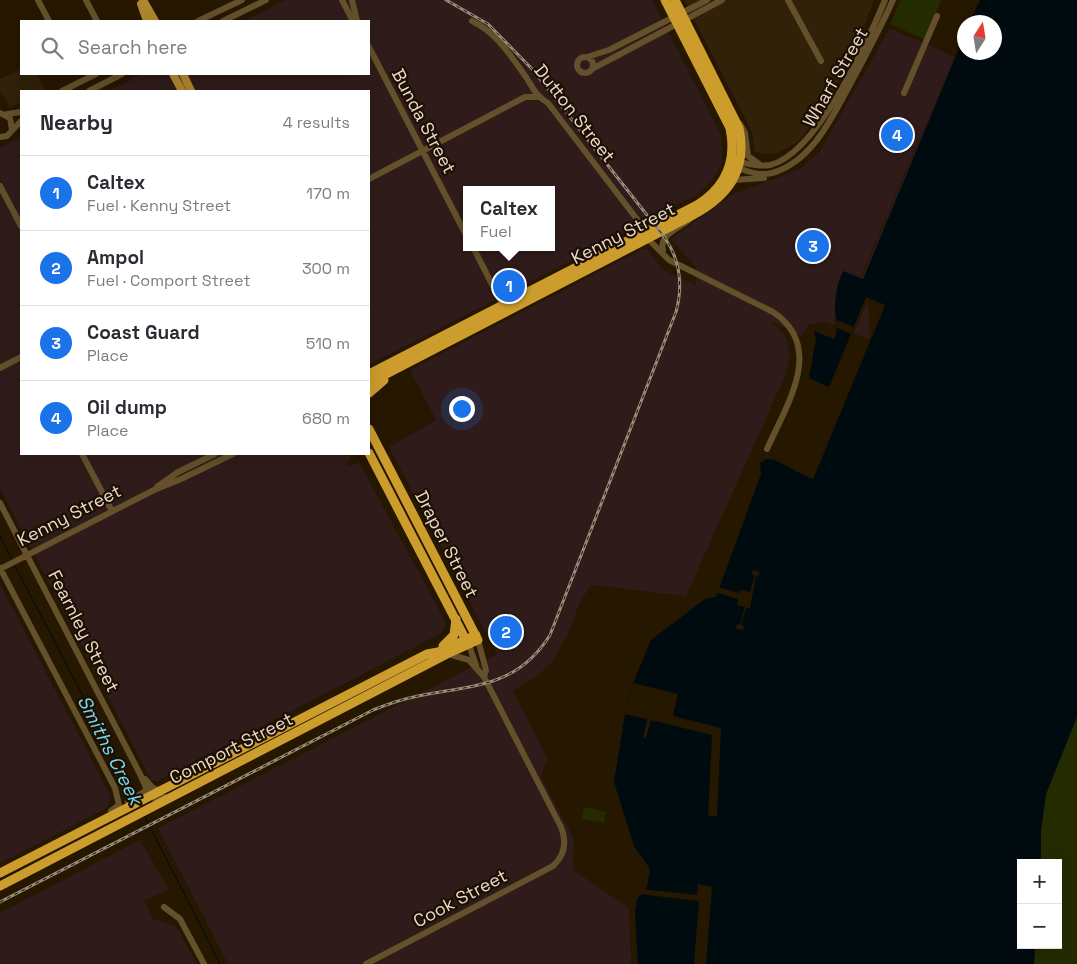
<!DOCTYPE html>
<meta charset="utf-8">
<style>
body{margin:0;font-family:"Space Grotesk",sans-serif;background:#f2f2f3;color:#2b2b33}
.controls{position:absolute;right:15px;bottom:15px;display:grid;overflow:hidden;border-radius:0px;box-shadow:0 5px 20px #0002}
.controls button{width:45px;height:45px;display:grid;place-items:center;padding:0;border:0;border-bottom:1px solid #e1e1e2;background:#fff;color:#2b2b33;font:25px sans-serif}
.compass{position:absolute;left:957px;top:15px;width:45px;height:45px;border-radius:50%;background:#fff;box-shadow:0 5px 20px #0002;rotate:12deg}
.you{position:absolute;left:461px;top:408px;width:18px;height:18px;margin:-12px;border:4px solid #fff;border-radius:50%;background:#1a73e8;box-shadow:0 0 0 8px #1a73e833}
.badge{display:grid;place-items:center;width:32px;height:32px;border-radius:50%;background:#1a73e8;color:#fff;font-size:16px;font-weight:700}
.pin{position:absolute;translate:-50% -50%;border:2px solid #fff;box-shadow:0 1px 5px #0006}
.popup{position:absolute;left:463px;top:186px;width:92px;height:65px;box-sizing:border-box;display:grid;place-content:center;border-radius:0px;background:#fff;filter:drop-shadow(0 1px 4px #0005);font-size:16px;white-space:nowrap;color:#7c7c81}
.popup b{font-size:19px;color:#2b2b33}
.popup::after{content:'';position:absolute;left:50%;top:100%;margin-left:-10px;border:10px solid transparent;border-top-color:#fff}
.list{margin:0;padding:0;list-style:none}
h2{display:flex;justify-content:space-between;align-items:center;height:65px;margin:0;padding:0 20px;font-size:21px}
h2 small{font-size:16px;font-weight:400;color:#7c7c81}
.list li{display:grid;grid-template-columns:32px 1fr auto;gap:15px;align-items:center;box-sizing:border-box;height:75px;padding:0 20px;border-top:1px solid #e1e1e2}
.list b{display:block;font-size:19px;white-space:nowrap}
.list p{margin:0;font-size:16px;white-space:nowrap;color:#7c7c81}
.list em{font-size:16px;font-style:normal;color:#7c7c81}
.icon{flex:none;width:28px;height:28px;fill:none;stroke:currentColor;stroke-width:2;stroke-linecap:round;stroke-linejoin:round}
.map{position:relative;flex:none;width:1077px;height:964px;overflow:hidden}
.search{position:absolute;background:#fff;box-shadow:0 5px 20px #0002;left:20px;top:20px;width:350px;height:55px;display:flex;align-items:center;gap:12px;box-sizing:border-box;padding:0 18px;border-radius:0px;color:#7c7c81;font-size:19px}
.panel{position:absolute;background:#fff;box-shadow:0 5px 20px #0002;left:20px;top:90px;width:350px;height:365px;border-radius:0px}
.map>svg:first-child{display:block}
.built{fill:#302108}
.industrial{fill:#2f1c1a;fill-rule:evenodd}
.green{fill:#252b00}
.water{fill:#000b10}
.pier{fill:#261700}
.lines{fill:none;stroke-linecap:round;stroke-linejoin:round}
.stream{stroke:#000b10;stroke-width:1}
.minor{stroke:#64512b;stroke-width:6}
.major{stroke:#ae862f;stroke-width:8}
.highway{stroke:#cc9c2d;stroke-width:9}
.rail-casing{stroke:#978b79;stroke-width:3}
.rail{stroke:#1d0e00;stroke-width:1;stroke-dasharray:4;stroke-linecap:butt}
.labels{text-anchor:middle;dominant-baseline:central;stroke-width:4.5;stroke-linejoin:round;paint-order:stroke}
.street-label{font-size:18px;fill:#e6dccd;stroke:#1d0e00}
.water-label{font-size:19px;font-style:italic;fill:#72dbf5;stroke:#1d0e00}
</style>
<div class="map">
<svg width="1077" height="964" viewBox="0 0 1077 964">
<rect width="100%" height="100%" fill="#261700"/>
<path class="built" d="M684,0h190l-18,46 -23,46 -17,28 -18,22 -20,11 -10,1 -13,-2 -3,-20z
M21,69v5h16l9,16 -25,1v11l-11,6 -10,-17v-12z"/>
<path class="industrial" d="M285,0h367l69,135 1,28 -10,18 -18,16 -24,10 -1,-2v5l-6,3 -294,152v-274h-260l33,-17h227v-53h-125zM466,190h86v57h-86z
M890,28l71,32 -94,221 3,59 -44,-18 -17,2 -8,12 -32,-16 16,15 5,19 -5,22 -99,220 -95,-11 -11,17 -12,32 -17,29 -15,14 -23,14 34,67 -6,19 33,62 -1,31 56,38 2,56h-403l-70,-136 339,-174 -108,-207 47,-27 -26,-50 233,-121h4l16,21 33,15v-18l-25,-28 60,-44 69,-26 20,-18z
M21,137v317h328l2,5 -4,3 2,4 10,-4 87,161 -2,7 -8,6 -279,145 -6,-1 -151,-292v-340z
M0,584l111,213 -4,11 -107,55z
M140,840l29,49 -25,12 9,18 23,7 21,38h-197v-51z"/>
<path class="green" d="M901,0h40l-16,40 -35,-16z
M1077,717v247h-43l1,-19h23v-82h-17v-33l5,-36z
M584,807l22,5 -2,11 -22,-4z"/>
<path class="water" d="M980,0h97v717l-31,77 -5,36v33h-20v82h14l-1,19h-396l-3,-52 2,-13 10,-12 3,-18 -16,-23 -20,-64 11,-68 8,-31 18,-43 54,-41 11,-2 45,-123 -1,-11 6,-4 9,1 38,19 72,-174 -19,-7 -37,89 -20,-9 7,-39 -2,-8 20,8c5,-10 2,-17 1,-28 0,-15 2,-27 8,-40l20,8 101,-243v16h30v-30h-24z"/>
<path class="pier" d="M964,34l-102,243 -18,-8 17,7z
M866,297l19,8 -72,174 -20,-9 1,-3 -19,-7 1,-3 20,8 1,4 15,7 70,-170 -14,-5 -39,89 22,-56 -16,-7 -1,-8 20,8z
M753,570l7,2 -2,5 -2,-1 -6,32h-4l-5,17 3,1 -1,4 -7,-1 1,-5 3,1 5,-18 -8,-2 1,-6 -23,-7 2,-5 22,6 2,-3 9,2 5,-16 -3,-2z
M633,683l45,11 -5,22 48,12 -4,88h-9l4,-81 -61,-15 -5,18h-3l4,-19 -22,-5z
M698,884l14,3 -6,77h-12l5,-63 -61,-7 4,-5 55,6z"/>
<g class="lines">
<path class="stream" d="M0,536l12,24
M14,564l121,231
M144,815l76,149"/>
<path class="minor" d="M38,0l11,21
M86,0l11,21
M342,0l11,21
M352,0l5,21
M788,0l33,61
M198,21l44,-21
M223,21l43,-21
M472,21c24,11 39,35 54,56 7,11 10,19 22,26l98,128
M369,47l97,188
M587,57l22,-7 98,-50
M577 65a8 8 0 1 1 16 0a8 8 0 1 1-16 0Z
M592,69l130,-69
M62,91l34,-17
M89,91l33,-17
M904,93l33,-77
M0,113l10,5 2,12
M7,114l14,-2
M740,124l5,9 3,23 11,8
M0,137l7,-1 14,-15
M740,162c9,2 19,5 30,3 47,-11 97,-122 115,-165
M738,168c11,4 22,8 34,5 42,-12 62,-60 81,-94 14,-26 28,-52 40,-79
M369,179l156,-82h12
M733,180l31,-2
M0,186l21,40
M648,239l21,21 104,52c53,35 13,94 -6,137
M473,247l31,61
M663,250c-5,-17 21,-23 30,-34
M0,368l21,-11
M82,454l30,57
M157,487l21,-15 37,-18
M0,503l140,271 7,16 7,8 11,-1
M0,568l115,220 4,17 -8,6
M0,569l154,-79 27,-11 52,-25
M478,640l8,30 -2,7
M469,645l7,20
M145,779l8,9 9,3
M128,802l19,-12
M164,907l16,12 24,45
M366,964l187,-98c12,-11 14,-24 8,-39l-77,-150 -15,-17 -21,-6"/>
<path class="major" d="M143,0l12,21
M141,4l6,17
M173,74l9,17
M183,74l8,17"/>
<path class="highway" d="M369,374l328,-169c29,-18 40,-43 33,-77l-65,-128
M369,383l324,-168c35,-19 55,-45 46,-87l-64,-128
M369,393l15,-13
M369,453l99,191
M443,646l11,-11 2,-16
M0,873l427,-219 11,-2 38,-17
M0,886l447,-232 31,-14 -109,-211"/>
<g class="rail-casing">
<path id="rail" d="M0,902l373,-192c15,-6 30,-11 45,-14 54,-11 99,-8 132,-61l126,-323c7,-26 4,-52 -11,-74l-132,-168 -45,-46 -42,-24"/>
</g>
<use href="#rail" class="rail"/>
</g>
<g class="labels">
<g class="street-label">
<text transform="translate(835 77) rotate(-60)">Wharf Street</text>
<text transform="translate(575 113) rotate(52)">Dutton Street</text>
<text transform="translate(424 121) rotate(62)">Bunda Street</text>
<text transform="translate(623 233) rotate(-27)">Kenny Street</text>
<text transform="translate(69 515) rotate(-27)">Kenny Street</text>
<text transform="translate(447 544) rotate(63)">Draper Street</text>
<text transform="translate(84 631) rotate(63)">Fearnley Street</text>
<text transform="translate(231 748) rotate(-27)">Comport Street</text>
<text transform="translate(460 898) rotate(-28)">Cook Street</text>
</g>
<g class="water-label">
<text transform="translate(110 750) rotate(63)">Smiths Creek</text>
</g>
</g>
</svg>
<div class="controls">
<button>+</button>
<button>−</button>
</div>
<svg class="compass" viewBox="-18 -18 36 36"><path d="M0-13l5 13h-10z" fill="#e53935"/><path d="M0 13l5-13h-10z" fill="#7c7c81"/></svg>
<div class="you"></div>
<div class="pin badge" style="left:509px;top:286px">1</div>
<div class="popup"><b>Caltex</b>Fuel</div>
<div class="pin badge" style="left:506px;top:632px">2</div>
<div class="pin badge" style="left:813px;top:246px">3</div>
<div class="pin badge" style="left:897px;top:135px">4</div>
<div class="search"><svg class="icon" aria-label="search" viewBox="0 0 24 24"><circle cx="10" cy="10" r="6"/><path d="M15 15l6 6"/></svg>Search here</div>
<section class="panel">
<h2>Nearby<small>4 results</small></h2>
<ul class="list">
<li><span class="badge">1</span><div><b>Caltex</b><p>Fuel · Kenny Street</p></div><em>170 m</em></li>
<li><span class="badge">2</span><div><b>Ampol</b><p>Fuel · Comport Street</p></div><em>300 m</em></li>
<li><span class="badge">3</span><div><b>Coast Guard</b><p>Place</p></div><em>510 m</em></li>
<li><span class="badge">4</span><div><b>Oil dump</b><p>Place</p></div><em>680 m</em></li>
</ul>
</section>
</div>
